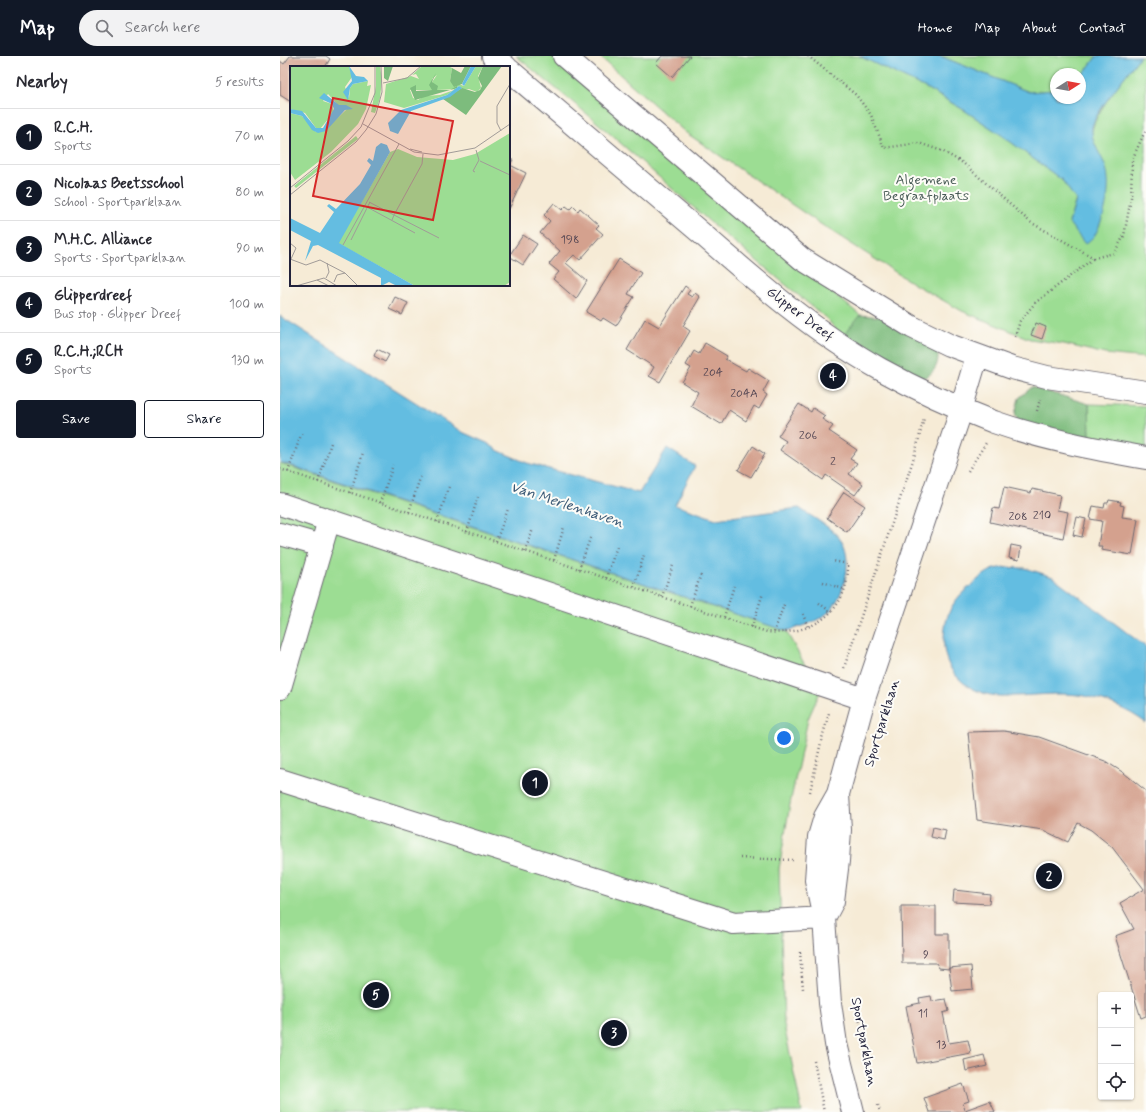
<!DOCTYPE html>
<meta charset="utf-8">
<style>
body{margin:0;font-family:Mynerve,sans-serif;background:#f2f2f3;color:#2b2b33}
.controls{position:absolute;right:12px;bottom:12px;display:grid;overflow:hidden;border-radius:4px;box-shadow:0 1px 3px #0004}
.controls button{width:36px;height:36px;display:grid;place-items:center;padding:0;border:0;border-bottom:1px solid #e1e1e2;background:#fff;color:#2b2b33;font:20px sans-serif}
.compass{position:absolute;left:770px;top:12px;width:36px;height:36px;border-radius:50%;background:#fff;box-shadow:0 1px 3px #0004;rotate:79deg}
.you{position:absolute;left:504px;top:682px;width:14px;height:14px;margin:-10px;border:3px solid #fff;border-radius:50%;background:#1a73e8;box-shadow:0 0 0 6px #1a73e833}
.badge{display:grid;place-items:center;width:26px;height:26px;border-radius:50%;background:#111827;color:#fff;font-size:13px;font-weight:700}
.pin{position:absolute;translate:-50% -50%;border:2px solid #fff;box-shadow:0 1px 4px #0006}
.list{margin:0;padding:0;list-style:none}
h2{display:flex;justify-content:space-between;align-items:center;height:52px;margin:0;padding:0 16px;font-size:17px}
h2 small{font-size:13px;font-weight:400;color:#7c7c81}
.list li{display:grid;grid-template-columns:26px 1fr auto;gap:12px;align-items:center;box-sizing:border-box;height:56px;padding:0 16px;border-top:1px solid #e1e1e2}
.list b{display:block;font-size:15px;white-space:nowrap}
.list p{margin:0;font-size:13px;white-space:nowrap;color:#7c7c81}
.list em{font-size:13px;font-style:normal;color:#7c7c81}
.actions{display:flex;gap:8px;padding:12px 16px}
.actions a{flex:1;padding:9px 0;border:1px solid #111827;border-radius:4px;text-align:center;font-size:14px;color:#111827}
.actions .main{background:#111827;color:#fff}
.icon{flex:none;width:22px;height:22px;fill:none;stroke:currentColor;stroke-width:2;stroke-linecap:round;stroke-linejoin:round}
.map{position:relative;flex:none;width:866px;height:1056px;overflow:hidden}
header{display:flex;align-items:center;gap:24px;box-sizing:border-box;height:56px;padding:0 20px;background:#111827;color:#fff}
header strong{font-size:19px}
nav{display:flex;gap:22px;margin-inline-start:auto;font-size:14px}
.search{width:280px;height:36px;background:#f2f2f3;display:flex;align-items:center;gap:10px;box-sizing:border-box;padding:0 14px;border-radius:22px;color:#7c7c81;font-size:15px}
main{display:flex}
aside{flex:1;background:#fff}
.map>svg:first-child{display:block}
.green{fill:#9cdd93;stroke:#5f8067}
.forest{fill:#7dbc7d;stroke:#506f5c}
.water{fill:#64bde1;stroke:#43708e}
.building{fill:#d4a18e}
.lines{fill:none;stroke-linecap:round;stroke-linejoin:round}
.minor-casing{stroke:#6c6871;stroke-width:24}
.path{stroke:#6c6871;stroke-width:2.5;stroke-dasharray:1 3;stroke-linecap:butt}
.minor{stroke:#fff;stroke-width:22}
.labels{text-anchor:middle;dominant-baseline:central;stroke-width:4;stroke-linejoin:round;paint-order:stroke}
.number-label{font-size:12px;fill:#4e4250}
.park-label{font-size:14px;fill:#475a55;stroke:#fdfcf7}
.street-label{font-size:14px;fill:#22223b;stroke:#fdfcf7}
.water-label{font-size:15px;font-style:italic;fill:#395875;stroke:#fdfcf7}
.inset-road{fill:none;stroke:#a19b98;stroke-width:1}
.view{fill:#d62828;fill-opacity:0.15;stroke:#d62828;stroke-width:2}
.inset-edge{fill:none;stroke:#22223b;stroke-width:2}
</style>
<header>
<strong>Map</strong>
<div class="search"><svg class="icon" aria-label="search" viewBox="0 0 24 24"><circle cx="10" cy="10" r="6"/><path d="M15 15l6 6"/></svg>Search here</div>
<nav><a>Home</a><a>Map</a><a>About</a><a>Contact</a></nav>
</header>
<main>
<aside>
<h2>Nearby<small>5 results</small></h2>
<ul class="list">
<li><span class="badge">1</span><div><b>R.C.H.</b><p>Sports</p></div><em>70 m</em></li>
<li><span class="badge">2</span><div><b>Nicolaas Beetsschool</b><p>School · Sportparklaan</p></div><em>80 m</em></li>
<li><span class="badge">3</span><div><b>M.H.C. Alliance</b><p>Sports · Sportparklaan</p></div><em>90 m</em></li>
<li><span class="badge">4</span><div><b>Glipperdreef</b><p>Bus stop · Glipper Dreef</p></div><em>100 m</em></li>
<li><span class="badge">5</span><div><b>R.C.H.;RCH</b><p>Sports</p></div><em>130 m</em></li>
</ul>
<div class="actions"><a class="main">Save</a><a>Share</a></div>
</aside>
<div class="map">
<svg width="866" height="1056" viewBox="0 0 866 1056">
<rect width="100%" height="100%" fill="#fdfcf7"/>
<filter id="ink" filterUnits="userSpaceOnUse"><feTurbulence type="fractalNoise" baseFrequency=".025" numOctaves="2"/><feDisplacementMap in="SourceGraphic" scale="8" xChannelSelector="R" yChannelSelector="G"/><feConvolveMatrix kernelMatrix="1 2 1 2 8 2 1 2 1" color-interpolation-filters="sRGB"/></filter>
<filter id="wash" filterUnits="userSpaceOnUse"><feTurbulence type="fractalNoise" baseFrequency=".012" numOctaves="4" result="noise"/><feDisplacementMap in="SourceGraphic" scale="16" xChannelSelector="R" yChannelSelector="G"/><feGaussianBlur stdDeviation="0.9" result="paint"/><feColorMatrix in="noise" values="0 0 0 0 0 0 0 0 0 0 0 0 0 0 0 0 0 1.4 0 .05"/><feComposite in="paint" operator="in"/></filter>
<g filter="url(#wash)">
<rect width="100%" height="100%" fill="#f6ebd6"/>
<path class="green" d="M236,0h35l191,163 118,96 -18,22 -15,-18 -117,-97 -118,-104z
M319,0h260l67,32 38,22 36,24 62,46 14,19 -7,24 36,-56c-4,-10 -11,-21 -13,-32 -2,-19 37,-62 48,-79h6v302l-41,-4 -41,-10 -34,-5 -68,-28 -48,-27 -89,-57 -140,-95z
M660,0h157l-17,22v-4h-24v16l-27,2z
M809,348l57,2v42l-56,-9z
M0,407l506,168 34,61 -12,27 -18,85 -11,65 5,156 18,87h-522z"/>
<path class="forest" d="M580,259l22,2 55,30c3,13 0,25 -13,31l-13,-3 -69,-38z
M752,331l57,17 1,35 -71,-16 -4,-9 4,-16z"/>
<path class="water" d="M579,0h81l89,36 27,-2v8h24v-20l17,-22h43c-10,15 -45,56 -48,71 -2,15 10,28 14,41 6,20 -1,47 -10,65 -2,4 -7,8 -11,11l-16,-21 7,-23 -14,-20 -62,-46 -36,-24 -38,-22z
M0,260l182,116 25,11 12,8 28,12 112,30 28,-45 28,18 -20,39 41,14 83,-11c13,9 36,21 43,34 12,20 1,60 -17,73 -11,8 -26,12 -39,16l-506,-169z
M745,512l28,9 93,70v76c-17,-13 -39,-22 -61,-27 -28,-5 -56,1 -85,0 -31,-1 -59,-25 -56,-58 1,-21 7,-36 24,-50 7,-6 15,-14 24,-18 9,-4 24,-2 33,-2z"/>
<g id="blocks">
<path class="building" d="M10,0h36l4,3 -5,8h-34v35l-11,-7v-34l4,3z
M382,0h28l-18,21 -16,-14z
M229,103l4,1 -3,5 16,8 -17,36z
M274,147l8,7 4,-4 4,3 3,-3 5,5 2,-3 19,17 -3,3 7,6 -23,26 -6,-5 -8,8 21,18 -11,18 -23,-20 6,-7 -10,-8 11,-13 -20,-18 10,-12 -6,-6z
M243,179l14,9 -14,21 -14,-9z
M339,203l22,14 -13,21 6,3 -18,29 -13,-8 -2,3 -15,-9z
M405,230l5,4 -3,4 5,3 3,-4 5,4 -17,29 7,5 -30,51 -11,-6 5,-9 -27,-17 18,-31 14,8z
M115,241l13,6 -6,12 -13,-6z
M756,267l10,4 -4,12 -11,-4z
M425,287l22,13 -2,3 10,6 11,6 2,-3 21,13 -6,11 4,3 -8,14 -5,-3 -8,15 -17,-11 -8,14 -30,-18 7,-14 -16,-10 9,-14 -5,-3 8,-14 5,3z
M97,293l12,6 -4,7 -11,-6z
M519,348l12,8 2,-4 12,8 -3,3 11,7 -4,5 28,19 -7,9 7,4 -8,11 14,10 -8,11 -29,-20 -3,5 -43,-30 6,-9 -8,-5z
M473,390l12,8 -14,23 -13,-7z
M724,431l27,6 1,-4 28,6 -3,15 11,2 -5,26 -73,-16 3,-14 6,1z
M564,436l21,14 -18,26 -20,-14z
M829,444l12,2 -1,3 4,1 -2,11 16,2 -6,36 -31,-5 1,-4h-4l4,-25 -12,-2 3,-13 11,2 1,-5h3z
M797,461l9,2 -4,18 -9,-2z
M731,489l10,2 -2,13 -10,-2z
M724,675l35,6 66,24 19,12 22,18v225l-5,2 -26,-82 19,-7 -14,-26 24,-14 -32,-42 -21,-17 -13,-7 -10,19 -25,-12 -66,-10 -9,-88z
M653,771l13,3 -2,10 -13,-3z
M674,834l36,4 -1,10 -36,-2z
M621,850h35v28h13v35l-10,-1 -3,-5h-34z
M691,910l2,23 -21,2 -3,-23z
M651,940l1,5 14,-2 3,12 -6,2 6,30 19,-3 3,13 -54,10 -11,-57 14,-3 -1,-5z
M704,999l3,11 -21,5 -2,-11z
M683,1028l6,17 -6,2 2,7 25,-9 5,11h-66l-5,-14z"/>
</g>
</g>
<g filter="url(#ink)">
<use href="#blocks" fill-opacity="0" stroke="#6c6871" stroke-width="1"/>
<g class="lines">
<g class="minor-casing">
<path id="minor" d="M213,0l13,11
M284,0l238,203 110,68 37,18 63,23 35,9 99,15
M229,14c64,54 128,109 192,163 56,49 113,99 179,136 36,20 75,38 114,53 49,17 101,27 152,36
M0,448l584,195
M0,478l42,12
M0,632l49,-168
M0,724l454,143 90,-5
M544,862l9,-17 5,-40 2,-31 -2,-36
M573,1056l-17,-68 -6,-41 -6,-85 -8,-38 3,-43 6,-20 13,-23 26,-95 93,-276 20,-67"/>
</g>
<path class="path" d="M528,0l48,39 15,20 13,33 35,-5 23,8 21,12 67,59 64,36 20,-5 10,-17 7,-38 1,-38 14,-31
M735,281l5,-16 15,-18 59,-45
M757,355l3,-12
M0,413l487,163c45,4 82,-20 81,-68l-15,-3
M688,415l18,-28
M8,416l14,-40
M38,426l13,-39
M70,437l13,-40
M100,447l13,-38
M129,456l12,-37
M157,466l12,-35
M187,476l11,-35
M216,485l12,-32
M245,495l8,-22
M274,504l10,-33
M299,513l12,-33
M326,522l11,-32
M543,526l20,7
M354,531l10,-32
M382,541l11,-32
M539,547l12,9
M410,550l11,-32
M523,558l5,14
M444,561l10,-31
M472,571l11,-34
M494,576l11,-30
M564,612l71,-214 9,-36
M530,736l11,-50 8,-29
M460,802l54,2
M520,896l3,37
M577,949l7,43
M534,1005l10,51
M598,1049l2,7"/>
<use href="#minor" class="minor"/>
</g>
</g>
<g class="labels">
<g class="number-label">
<text x="290" y="184">198</text>
<text x="433" y="317">204</text>
<text x="464" y="338">204A</text>
<text x="528" y="380">206</text>
<text x="553" y="406">2</text>
<text x="762" y="460">210</text>
<text x="738" y="461">208</text>
<text x="646" y="899">9</text>
<text x="643" y="958">11</text>
<text x="661" y="989">13</text>
</g>
<g class="park-label">
<text x="646" y="124">Algemene<tspan x="646" dy="16">Begraafplaats</tspan></text>
</g>
<g class="street-label">
<text transform="translate(520 258) rotate(37)">Glipper Dreef</text>
<text transform="translate(602 667) rotate(-73)">Sportparklaan</text>
<text transform="translate(584 986) rotate(79)">Sportparklaan</text>
</g>
<g class="water-label">
<text transform="translate(287 449) rotate(18)">Van Merlenhaven</text>
</g>
</g>
<g transform="translate(10 10)">
<rect width="220" height="220" fill="#f6ebd6"/>
<path d="M0,0h59l3,11 -7,10 4,11 1,-10 3,-4 15,-3 -1,5 4,-1 -5,24 -8,15 -27,28 -36,28 -5,-8v-59l12,3 14,16 15,-8 16,-15 -3,-4h-6l-10,-11 -5,7 9,3 2,8 -14,17 -4,-1 -11,-15 -15,-4zM86,0h4l2,14 -2,18 -5,15 -4,-1 5,-26zM132,0h26l4,2 -2,13 14,5 12,-20h7l-5,10 3,12 -4,4 -8,-3 -6,1 -4,-4 -12,9 -43,13 -20,-6 2,-18 25,-8 8,3 -3,-5 -4,1zM147,9l-5,7 5,8 20,-1 -17,6 -16,1 -6,4 -5,-2 -3,-8h22v-11zM220,67v149l-6,4h-89l-77,-43 52,-91 8,-3 19,8 36,3 22,-6zM66,70l2,3 -62,49 -2,-2z" fill="#9cdd93" fill-rule="evenodd"/>
<path d="M94,0h9l-5,15 -4,-3zM175,0h6l-9,18 -8,3 -4,-6 2,-13 9,5zM193,0h19l-36,49 -23,-16 19,-11 13,4 5,-2 2,-4 -4,-8zM146,7l-4,9 6,4 -1,4h13l7,-4v2l-42,12 -5,-12 6,-3v6l16,-1 -3,-5z" fill="#7dbc7d"/>
<path d="M59,0l7,10 8,1 4,4 -15,3 -3,4 -2,12 -5,-8 9,-11zM181,0h5l-12,20 -2,-2zM169,20l3,2 -12,9 -39,14 -13,23 -8,-3 -2,-8 13,-13 46,-15zM34,27l15,12h7l7,4 -8,1 -19,21 -8,2 -6,-3 -10,-14 -12,-3v-4l12,2 14,17h7l11,-19 -2,-5 -13,-6zM91,77l6,2 3,7 -51,91 76,43h-18l-8,-4 -8,4v-8l-63,-33 -5,1 -8,15 6,-20 -21,-11v-12l30,15 14,-21 -7,-6 2,-2 7,5 24,-25 11,-19 -4,-4 2,-3 4,3 3,-14z" fill="#64bde1"/>
<path class="inset-road" d="M93,17l24,-5 14,-12M73,58l51,28 24,3 37,-7 35,-24M211,65l-4,-8v-17l13,-22M120,83l12,3M133,88l-1,10 -28,51 45,23M190,95l30,14M185,106l-2,-1 6,-11 -3,-10M0,122l58,-47 13,-14 14,-34v-27M0,129l66,-53 10,-12 10,-16 6,-22 -1,-26M79,136l25,13 -2,5M77,141l48,26M61,174l19,-38M0,177l6,5 -5,11M53,179l56,-101M0,193l16,6 14,-5 25,13M36,212l3,-6 -2,-9M27,214l12,6M44,216l3,-7 8,-2 13,13M6,220l28,-8 13,8"/>
<path class="view" d="M43,32l120,23 -20,99 -120,-24z"/>
<rect width="220" height="220" class="inset-edge"/>
</g>
</svg>
<div class="controls">
<button>+</button>
<button>−</button>
<button><svg class="icon" aria-label="locate" viewBox="0 0 24 24"><circle cx="12" cy="12" r="6"/><path d="M12 2v4M12 18v4M2 12h4M18 12h4"/></svg></button>
</div>
<svg class="compass" viewBox="-18 -18 36 36"><path d="M0-13l5 13h-10z" fill="#e53935"/><path d="M0 13l5-13h-10z" fill="#7c7c81"/></svg>
<div class="you"></div>
<div class="pin badge" style="left:255px;top:727px">1</div>
<div class="pin badge" style="left:769px;top:820px">2</div>
<div class="pin badge" style="left:334px;top:977px">3</div>
<div class="pin badge" style="left:553px;top:320px">4</div>
<div class="pin badge" style="left:96px;top:939px">5</div>
</div>
</main>
